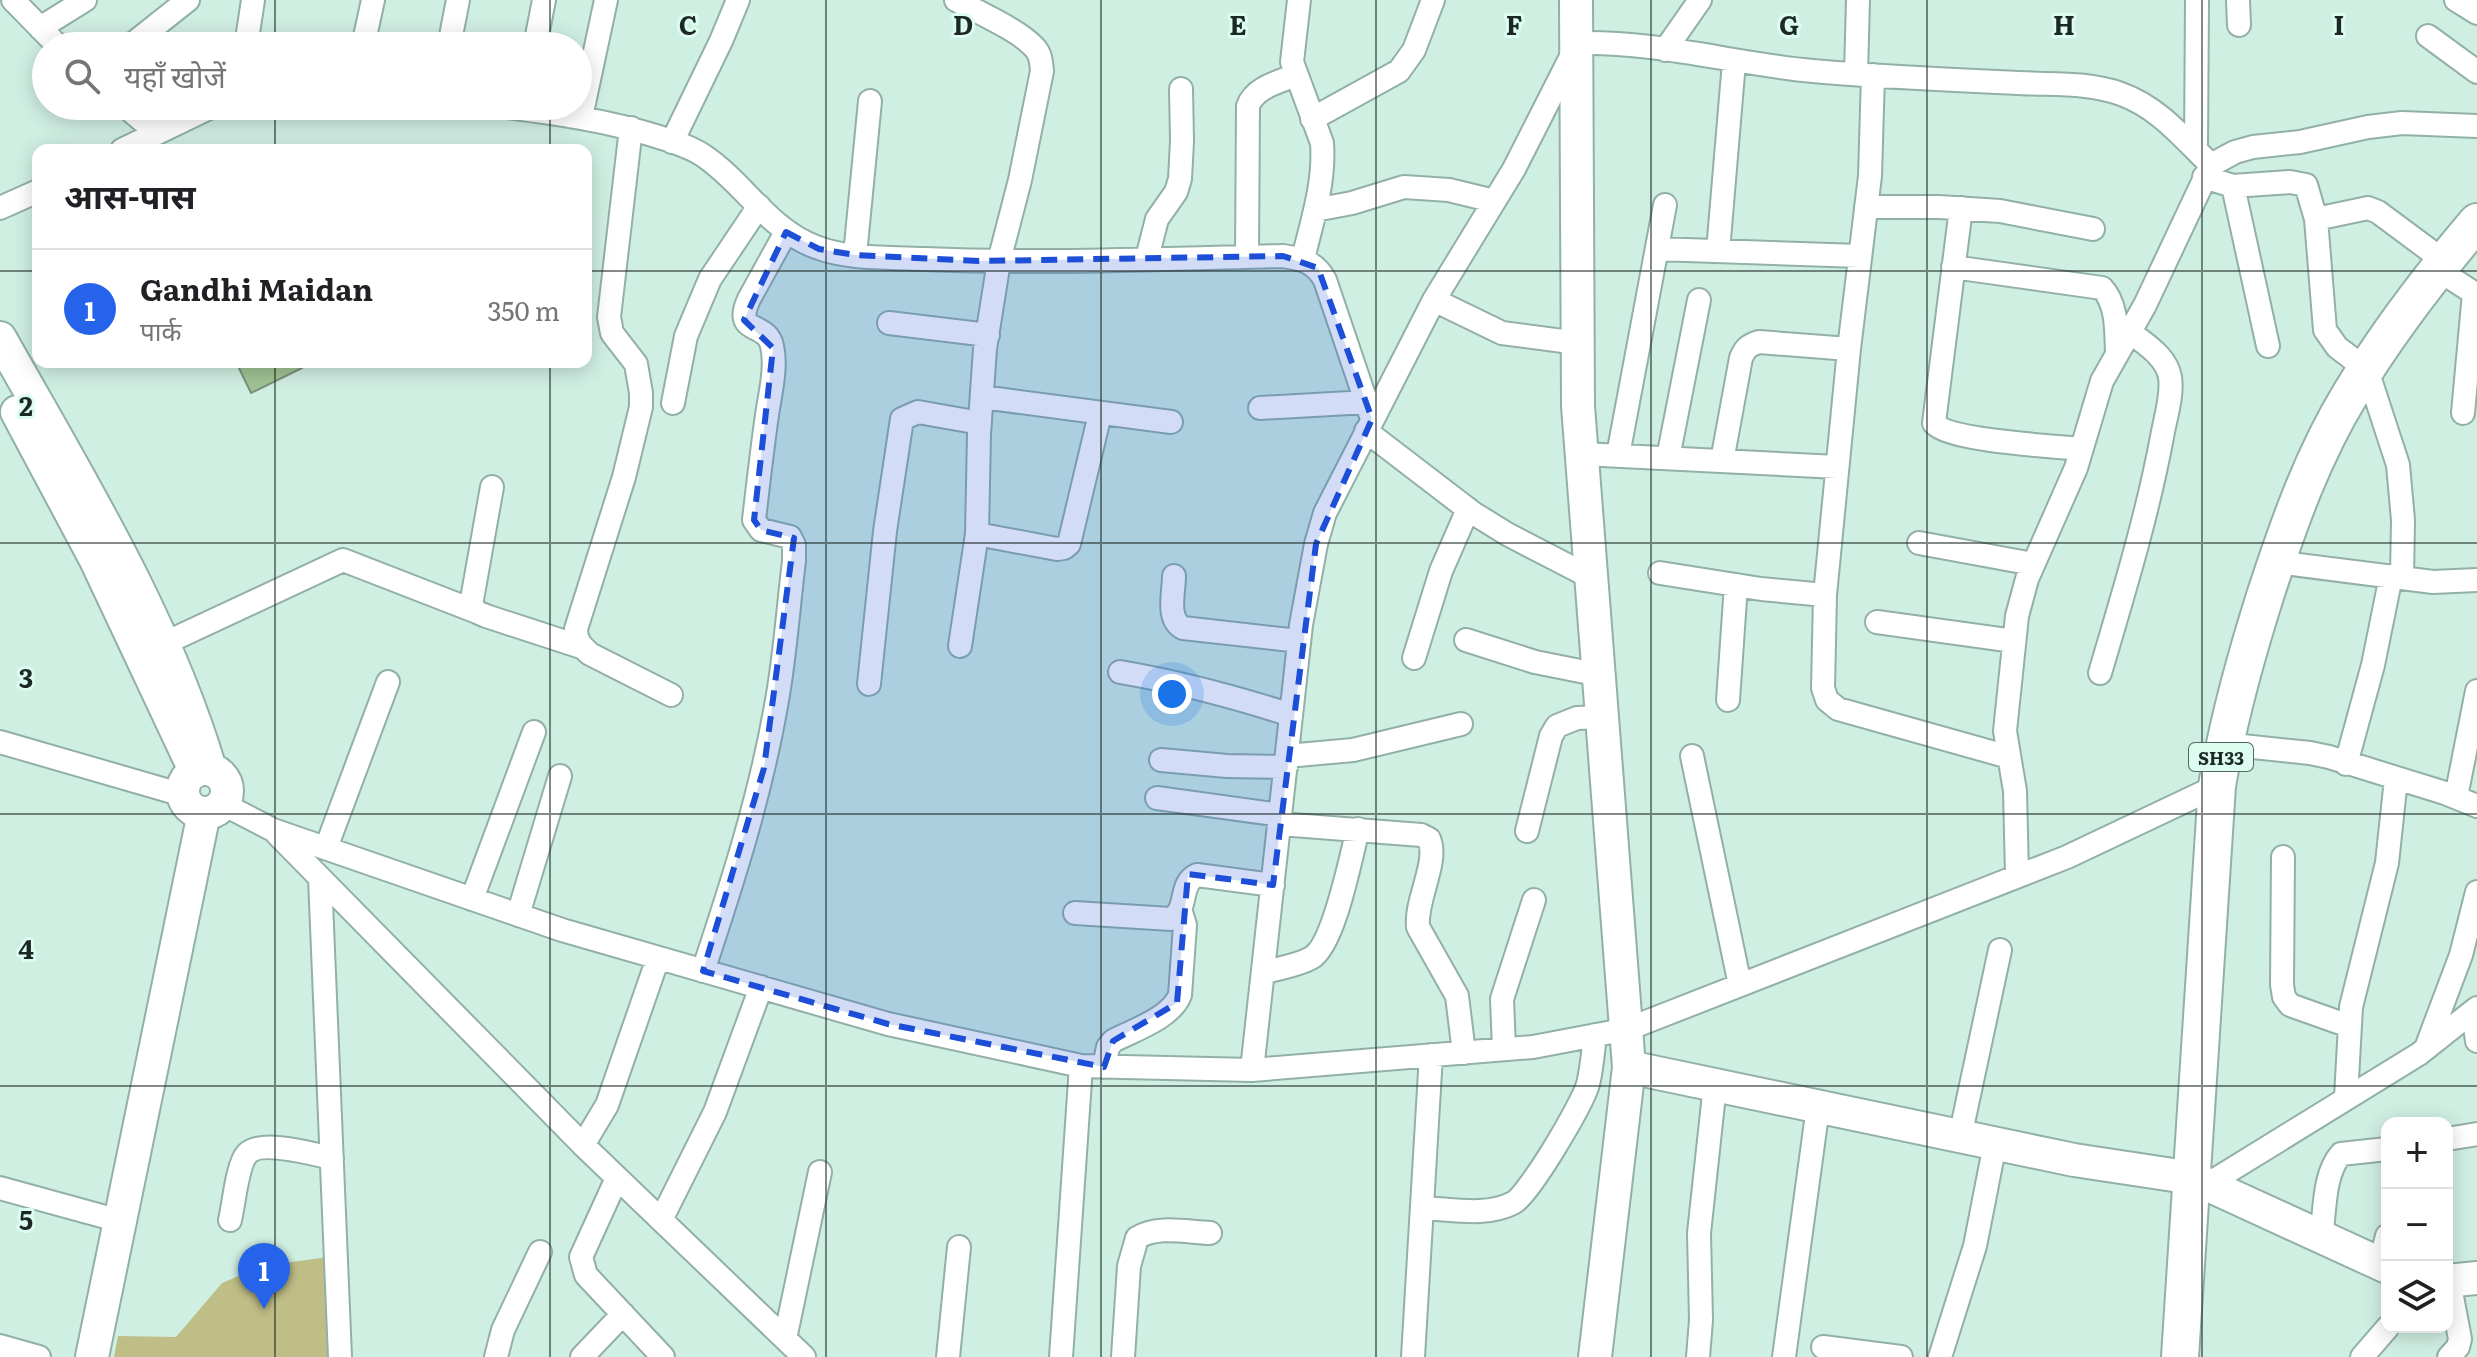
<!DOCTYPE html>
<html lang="hi">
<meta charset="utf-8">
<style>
body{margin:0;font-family:Literata,"Noto Sans Devanagari",serif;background:#f6f6f6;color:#202124}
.controls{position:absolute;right:24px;bottom:24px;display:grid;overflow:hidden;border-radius:16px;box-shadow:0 4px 20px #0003}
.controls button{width:72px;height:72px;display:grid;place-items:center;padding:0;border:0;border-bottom:2px solid #e0e0e0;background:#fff;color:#202124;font:40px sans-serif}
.you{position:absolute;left:1172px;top:694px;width:28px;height:28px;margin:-20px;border:6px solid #fff;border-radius:50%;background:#1a73e8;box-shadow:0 0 0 12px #1a73e833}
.badge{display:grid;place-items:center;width:52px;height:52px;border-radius:50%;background:#2563eb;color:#fff;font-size:26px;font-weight:700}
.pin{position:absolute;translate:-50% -66px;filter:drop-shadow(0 2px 4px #0008)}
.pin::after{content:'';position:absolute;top:42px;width:28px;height:24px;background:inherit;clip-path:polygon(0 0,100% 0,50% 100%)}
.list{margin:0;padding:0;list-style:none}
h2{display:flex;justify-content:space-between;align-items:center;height:104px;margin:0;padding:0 32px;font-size:34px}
h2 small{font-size:26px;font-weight:400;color:#757577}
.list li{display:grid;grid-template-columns:52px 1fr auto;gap:24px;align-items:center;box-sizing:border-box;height:120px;padding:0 32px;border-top:2px solid #e0e0e0}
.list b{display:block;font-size:30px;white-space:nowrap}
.list p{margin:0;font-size:26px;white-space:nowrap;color:#757577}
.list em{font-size:26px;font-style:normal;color:#757577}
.icon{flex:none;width:44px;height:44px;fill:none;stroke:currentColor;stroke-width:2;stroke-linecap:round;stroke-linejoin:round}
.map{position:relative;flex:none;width:2477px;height:1357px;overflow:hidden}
.search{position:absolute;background:#fff;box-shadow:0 4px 20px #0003;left:32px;top:32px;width:560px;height:88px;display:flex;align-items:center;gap:20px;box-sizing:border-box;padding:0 28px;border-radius:44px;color:#757577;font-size:30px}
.panel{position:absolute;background:#fff;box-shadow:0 4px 20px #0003;left:32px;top:144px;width:560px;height:224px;border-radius:16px}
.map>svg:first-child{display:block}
.green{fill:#bfbe86}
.building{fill:#a0c495;stroke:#7f907b;stroke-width:2}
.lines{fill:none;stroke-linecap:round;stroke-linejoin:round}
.street-casing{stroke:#92b0a5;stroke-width:26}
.secondary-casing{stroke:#92b0a5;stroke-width:36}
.primary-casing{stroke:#92b0a5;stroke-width:40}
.street{stroke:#fff;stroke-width:22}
.secondary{stroke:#fff;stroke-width:32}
.primary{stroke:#fff;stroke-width:36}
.marked{fill:#1d4ed8;fill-opacity:0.2;stroke:#1d4ed8;stroke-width:6;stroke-dasharray:16 10;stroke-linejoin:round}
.grid{fill:none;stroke:#1c2823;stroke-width:2;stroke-opacity:0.55}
.labels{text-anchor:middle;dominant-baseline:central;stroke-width:6;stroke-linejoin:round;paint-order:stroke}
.shield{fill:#ddfcf0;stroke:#566860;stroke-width:2}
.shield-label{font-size:18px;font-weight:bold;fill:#1c2823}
.grid-label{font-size:26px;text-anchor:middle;font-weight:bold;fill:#1c2823;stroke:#ddfcf0;stroke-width:6;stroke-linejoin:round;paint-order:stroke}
</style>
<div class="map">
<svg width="2477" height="1357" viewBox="0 0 2477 1357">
<rect width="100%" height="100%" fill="#d0efe3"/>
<path class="green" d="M328,1257l2,100h-216l4,-21 58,1 46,-54 40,-17z"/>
<path class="building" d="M236,362h63l3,6 -51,25z"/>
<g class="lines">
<g class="street-casing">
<path id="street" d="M13,0l45,46
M956,0c23,13 61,29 78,47 7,7 7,15 8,24l-22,109 -21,81 -14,88 -6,85 -2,100 -17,112
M1299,0l-7,62 30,81c3,40 -10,78 -19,116
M2238,0l1,25
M2456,0l21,13
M40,28l45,-28
M2428,36l49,36
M130,46l58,-46
M246,46l7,-46
M363,46l10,-46
M449,46l9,-46
M535,46l9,-46
M1665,50l35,-50
M1856,74l2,-74
M1873,75l-3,101 -21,173 -24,246 -2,93 4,12 11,9 171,48
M125,106l31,26
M499,106c54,7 107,14 160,31 15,5 32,10 45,19 40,27 65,74 112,91 33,13 74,10 108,12 120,5 240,0 359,-3 20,3 32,6 42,24l47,139
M581,117l25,-117
M1312,119l87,-48 15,-21 19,-50
M631,128l-22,189 3,16 24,31 5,29v14l-17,70 -48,152c0,12 5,17 14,25l81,41
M672,142l49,-101 17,-41
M122,150l91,-44
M2196,150l1,-150
M2204,177l29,9 57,-4 16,3 10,34 9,111 12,17 30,23 31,95 5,55 -1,58
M2233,186l35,160
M1866,207h73l61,4 93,18
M0,208l38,-17
M1961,208l-27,215c14,18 119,23 147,26
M1315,210l37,-7 52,-16 45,3 45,11
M2316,219l52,-11 10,4 66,49
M1657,249l203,7
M1718,251l16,-189
M855,255l15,-154
M1247,257l1,-151c7,-19 31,-24 48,-31
M1147,258l10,-39 19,-27 4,-13 2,-38 -1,-52
M1953,267l149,21c16,17 14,44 15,66
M2437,269l40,26
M1434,300l68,33 76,10
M889,323l99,12
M982,397l189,25
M673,403l13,-67 24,-57 49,-73
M1260,408l107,-6
M2463,413l11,-120
M1366,431l107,82 34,21 85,44
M1582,454l255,13
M1618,455l47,-250
M1668,458l31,-158
M1722,461l19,-103c4,-10 8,-13 18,-16l90,7
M492,487l-21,118 6,7 9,4 95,31
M977,534l80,15 7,-1 5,-4 31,-130
M1919,543l114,21
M2276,562l157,20 44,-2
M1660,573l101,16 64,6
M1174,576c0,17 -8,43 9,52l116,13
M1877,622l137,19
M1466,640l69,22 65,13
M163,644l180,-84 134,52
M1414,658l27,-87 27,-62
M1120,672c59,10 115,25 171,43
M2100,673c23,-78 47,-156 62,-236 3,-18 11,-42 8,-60 -4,-21 -25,-33 -40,-45
M869,684l16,-153 17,-112 16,-7 62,11
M1728,700l8,-115
M0,742l183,53
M2224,744l86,9 19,4 116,36 32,13
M1287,756l66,-6 108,-26
M1692,756l48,229
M1161,760l66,6 59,1
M2346,764l27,-99 18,-89
M2456,797l21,-106
M1157,798l124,17
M223,804l50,26 289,100 326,94 193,42 171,4 281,-23 95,-18 439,-172 150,-71
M1280,824l141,11 8,4c10,23 -14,61 -11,88l39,69 7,57
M1527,831l24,-95 6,-10 20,-8 26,-1
M277,834l306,311 221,212
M326,848l62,-166
M2283,857l-1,128 2,12 6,8 59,21
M2017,875l-2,-84 -10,-60 12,-115 10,-37 49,-111 26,-87 43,-76 66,-140 24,-13 18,-5 47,-5 68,-15 34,-4 75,3
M320,878l20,479
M472,899l62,-167
M1075,913l96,6c18,-9 7,-35 26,-44l76,10
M518,915l42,-139
M703,971c29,-87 57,-174 73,-265 9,-48 12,-97 18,-145v-16l-4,-8 -29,-7 -7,-10c4,-35 8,-70 13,-105 3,-21 10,-48 5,-69 -5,-25 -40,-11 -23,-47l37,-67
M1263,973c15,-5 34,-7 48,-15 23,-12 40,-102 47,-129
M2473,1012l4,29
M2426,1048l35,-93 16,-63
M1504,1049l-2,-50 32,-99
M1104,1067l4,-20 5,-6c21,-11 58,-23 67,-46l5,-70 -5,-16
M1252,1070l49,-445 15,-81 9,-31 109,-213 80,-131 64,-126c79,-2 157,21 235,28 68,6 138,9 206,12 35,2 69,-1 102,11 37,13 62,44 90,71
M2346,1097l5,-90 36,-144 9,-84
M1960,1137l40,-187
M2447,1139l30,-5
M583,1145l24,-40 51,-147
M617,1178l-36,79 5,18 77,82
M2208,1184l211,-130 58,-46
M0,1188l120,33
M1422,1208c30,1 64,9 91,-5 16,-8 70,-100 75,-119 4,-15 5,-33 7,-49
M230,1220c4,-16 7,-55 17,-66 13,-15 66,0 85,4
M661,1220l54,-108 46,-125
M2321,1239c4,-26 2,-65 20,-85l46,-5
M2380,1264l7,-28
M2449,1281l11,58 -2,8 -9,10
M785,1339l35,-167
M0,1346l39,11
M1823,1347l78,10
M496,1357l7,-27 37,-78
M582,1357l41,-43
M948,1357l11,-110
M1061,1357l20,-291
M1123,1357l6,-91 8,-28c20,-13 49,-6 73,-5
M1413,1357l18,-302
M1698,1357l3,-37 -2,-87 16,-148
M1784,1357l34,-250
M1940,1357l35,-111 20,-102
M2362,1357l26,-30"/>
</g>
<g class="secondary-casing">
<path id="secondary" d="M1576,0l2,406 51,661 -34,290
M0,338c78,139 164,277 210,431
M17,412l79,148 96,204
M183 791a22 22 0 1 1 44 0a22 22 0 1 1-44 0Z
M1629,1067l445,93 119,18 194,89
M2447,1281l30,-3
M92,1357l112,-544"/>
</g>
<g class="primary-casing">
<path id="primary" d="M2180,1357l37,-571c11,-66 29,-130 49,-193 23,-70 47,-138 85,-200 37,-61 80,-117 126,-171"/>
</g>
<use href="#street" class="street"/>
<use href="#secondary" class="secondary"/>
<use href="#primary" class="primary"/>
</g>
<path class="marked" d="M786,232l33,17 36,6 124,6 304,-5 35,12 54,151 -56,125 -43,341 -85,-11 -11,129 -64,38 -9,26 -216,-43 -185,-53 61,-203 30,-230 -33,-8 -7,-10 19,-172 -29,-28z"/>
<path class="grid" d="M275,0v46M550,0v46M826,0v1357M1101,0v1357M1376,0v1357M1651,0v1357M1927,0v1357M2202,0v1357M275,106v44M550,106v44M0,271h38M586,271h1891M275,362v995M550,362v995M0,543h2477M0,814h2477M0,1086h2477"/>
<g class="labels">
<rect class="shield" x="2189" y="743" width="64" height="28" rx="6"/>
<g class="shield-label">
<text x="2221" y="757">SH33</text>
</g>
</g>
<g class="grid-label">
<text x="688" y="35">C</text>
<text x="963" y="35">D</text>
<text x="1238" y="35">E</text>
<text x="1514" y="35">F</text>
<text x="1789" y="35">G</text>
<text x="2064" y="35">H</text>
<text x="2339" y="35">I</text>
<text x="26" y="416">2</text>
<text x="26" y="688">3</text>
<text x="26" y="959">4</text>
<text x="26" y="1230">5</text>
</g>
</svg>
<div class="controls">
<button>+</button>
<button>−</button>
<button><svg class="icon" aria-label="layers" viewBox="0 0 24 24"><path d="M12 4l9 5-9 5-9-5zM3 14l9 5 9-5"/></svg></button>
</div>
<div class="you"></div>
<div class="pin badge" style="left:264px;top:1309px">1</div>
<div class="search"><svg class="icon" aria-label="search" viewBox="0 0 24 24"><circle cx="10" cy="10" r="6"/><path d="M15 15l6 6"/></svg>यहाँ खोजें</div>
<section class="panel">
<h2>आस-पास<small></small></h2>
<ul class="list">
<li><span class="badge">1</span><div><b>Gandhi Maidan</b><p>पार्क</p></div><em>350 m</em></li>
</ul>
</section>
</div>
